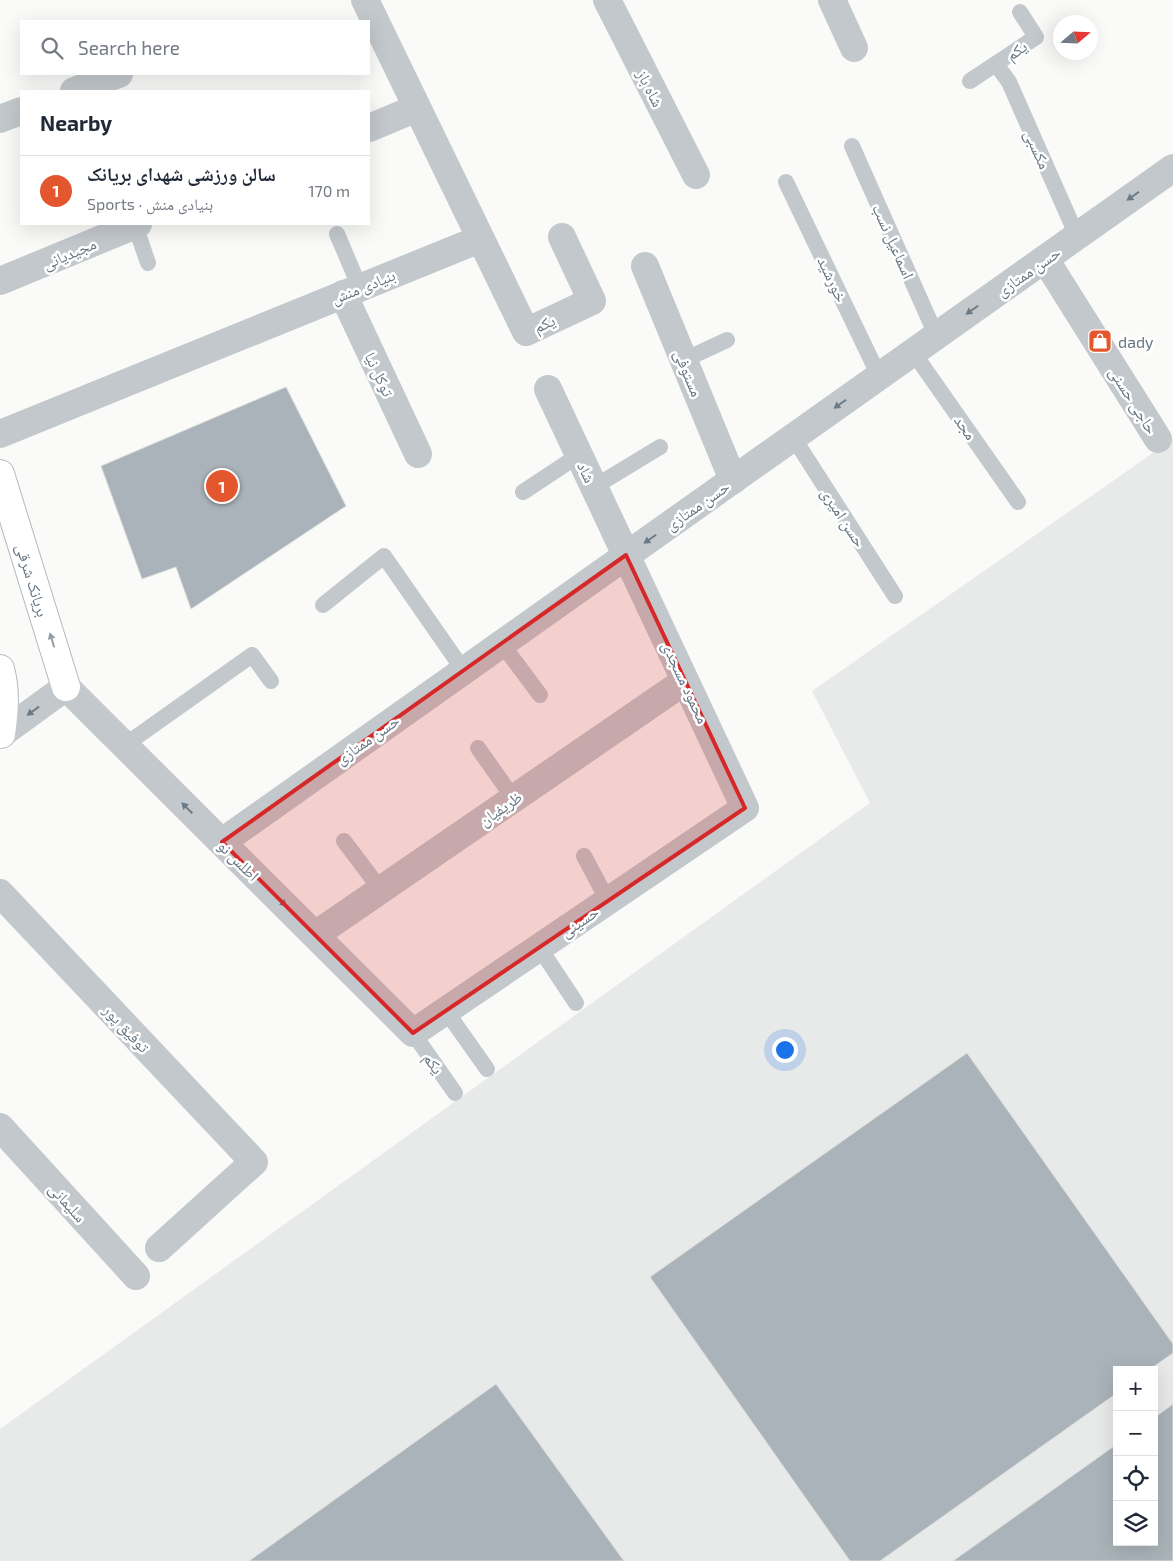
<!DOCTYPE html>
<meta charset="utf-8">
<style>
body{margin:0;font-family:"Exo 2","Noto Naskh Arabic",sans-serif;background:#f6f6f7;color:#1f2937}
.controls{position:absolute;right:15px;bottom:15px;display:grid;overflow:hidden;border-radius:0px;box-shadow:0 5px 20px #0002}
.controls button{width:45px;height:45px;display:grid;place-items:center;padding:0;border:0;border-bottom:1px solid #e0e1e3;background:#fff;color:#1f2937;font:25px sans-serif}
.compass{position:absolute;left:1053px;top:15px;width:45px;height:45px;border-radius:50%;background:#fff;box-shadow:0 5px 20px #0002;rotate:71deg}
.you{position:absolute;left:784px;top:1049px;width:18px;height:18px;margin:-12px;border:4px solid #fff;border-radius:50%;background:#1a73e8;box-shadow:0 0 0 8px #1a73e833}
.badge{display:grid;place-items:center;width:32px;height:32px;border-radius:50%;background:#e4572e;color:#fff;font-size:16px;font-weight:700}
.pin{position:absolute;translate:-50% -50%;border:2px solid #fff;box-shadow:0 1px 5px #0006}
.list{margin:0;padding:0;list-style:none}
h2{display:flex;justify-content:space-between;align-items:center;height:65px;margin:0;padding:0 20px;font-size:21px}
h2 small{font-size:16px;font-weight:400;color:#747a83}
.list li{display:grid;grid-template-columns:32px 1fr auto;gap:15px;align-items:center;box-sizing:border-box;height:70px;padding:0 20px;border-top:1px solid #e0e1e3}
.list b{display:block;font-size:19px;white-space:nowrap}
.list p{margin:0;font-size:16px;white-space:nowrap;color:#747a83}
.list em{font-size:16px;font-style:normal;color:#747a83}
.icon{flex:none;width:28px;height:28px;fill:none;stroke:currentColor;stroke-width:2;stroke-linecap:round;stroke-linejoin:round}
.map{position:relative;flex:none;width:1173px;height:1561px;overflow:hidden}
.search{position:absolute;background:#fff;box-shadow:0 5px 20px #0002;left:20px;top:20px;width:350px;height:55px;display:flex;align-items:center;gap:12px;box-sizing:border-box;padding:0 18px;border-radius:0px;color:#747a83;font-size:19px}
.panel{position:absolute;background:#fff;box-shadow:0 5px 20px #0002;left:20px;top:90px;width:350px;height:135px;border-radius:0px}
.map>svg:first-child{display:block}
.built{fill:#e8e9e9;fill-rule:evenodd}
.building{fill:#aab3b9;stroke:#dcdcda}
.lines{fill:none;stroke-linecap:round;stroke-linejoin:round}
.secondary-casing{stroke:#b3babf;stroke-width:30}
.service{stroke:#c3c8cc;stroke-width:16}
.minor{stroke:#c3c8cc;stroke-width:28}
.tertiary{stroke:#c3c8cc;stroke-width:28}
.secondary{stroke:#fff;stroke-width:28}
.oneway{fill:#6a7a87}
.oneway2{fill:#939fa8}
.marked{fill:#d62828;fill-opacity:0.2;stroke:#d62828;stroke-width:4;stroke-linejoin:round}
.labels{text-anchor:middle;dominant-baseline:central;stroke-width:5;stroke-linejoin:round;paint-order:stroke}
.street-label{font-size:16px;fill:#657683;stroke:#fff}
.poi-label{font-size:16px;fill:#657683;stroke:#fff;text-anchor:start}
</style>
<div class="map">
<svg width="1173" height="1561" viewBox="0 0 1173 1561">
<rect width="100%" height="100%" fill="#fafaf8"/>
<path class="built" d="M1173,439v1122h-1173v-132l870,-626 -58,-112zM1117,1370h37v172h-37z"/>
<path class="building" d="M286,387l60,119 -155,103 -15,-42 -34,12 -41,-113z
M967,1053l206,291v9l-24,17h-32v23l-237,168h-30l-200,-284z
M496,1384l128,177h-375z
M1173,1404v157h-220l164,-117v98h37v-124z"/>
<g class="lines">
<g class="secondary-casing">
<path id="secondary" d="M0,474l66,213
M0,669c6,22 4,43 1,65"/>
</g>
<path class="service" d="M996,64l13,18 68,154
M970,81l66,-44 -16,-25
M852,146l84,189
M786,182l93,194
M135,225l13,38
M337,234l23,54
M913,352l105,150
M684,360l43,-20
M793,437l102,159
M594,487l66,-40
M523,492l56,-37
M323,605l61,-49 80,115
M502,644l38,51
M125,745l127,-90 19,26
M478,748l36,51
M344,841l37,49
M584,856l24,45
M539,947l37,56
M446,1011l41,58
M413,1033l42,60"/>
<path class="minor" d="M365,0l161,332 66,-31 -30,-64
M607,0l89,175
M832,0l22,48
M74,91l45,-17
M0,119l21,-8
M369,128l48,-20
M1045,259l113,180
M645,266l88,214
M0,281l138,-57
M343,294l75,160
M0,434l480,-195
M66,687l347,346 332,-225 -197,-419
M0,893l254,269 -95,86
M315,935l370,-254
M0,1127l136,149"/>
<path class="tertiary" d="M0,735l66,-48
M222,842l951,-674"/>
<use href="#secondary" class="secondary"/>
</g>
<defs><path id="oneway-solid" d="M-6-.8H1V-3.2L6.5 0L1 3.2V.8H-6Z" transform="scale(1.25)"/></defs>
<g class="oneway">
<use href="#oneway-solid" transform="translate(1133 196) rotate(145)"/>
<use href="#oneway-solid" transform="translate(972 310) rotate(145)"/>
<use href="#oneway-solid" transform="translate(840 404) rotate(145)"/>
<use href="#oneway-solid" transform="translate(650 539) rotate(145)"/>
<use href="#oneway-solid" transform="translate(33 711) rotate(144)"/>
<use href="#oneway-solid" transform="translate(187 808) rotate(-135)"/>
<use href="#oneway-solid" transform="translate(281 901) rotate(45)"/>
</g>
<use class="oneway2" href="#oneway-solid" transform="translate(52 640) rotate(-107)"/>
<path class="marked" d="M626,555l119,253 -332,225 -191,-191z"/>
<defs>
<g id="shop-square" transform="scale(1.25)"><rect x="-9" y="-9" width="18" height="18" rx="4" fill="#e4572e" stroke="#fff"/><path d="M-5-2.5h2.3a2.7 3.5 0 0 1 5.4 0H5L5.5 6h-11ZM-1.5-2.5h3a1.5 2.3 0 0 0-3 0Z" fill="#fff"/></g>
</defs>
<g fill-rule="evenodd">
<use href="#shop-square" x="1100" y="341"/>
</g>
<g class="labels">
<g class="street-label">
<text transform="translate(1016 50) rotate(-35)">یکم</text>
<text transform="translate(651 88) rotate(63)">شاه باز</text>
<text transform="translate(1038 149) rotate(66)">مکسبی</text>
<text transform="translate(894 241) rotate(66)">اسماعیل نسب</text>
<text transform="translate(69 253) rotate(-23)">مجیدیانی</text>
<text transform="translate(1028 271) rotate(-35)">حسن ممتازی</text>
<text transform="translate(833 279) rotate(65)">خورشید</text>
<text transform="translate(363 286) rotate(-22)">بنیادی منش</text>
<text transform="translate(544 323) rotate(-25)">یکم</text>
<text transform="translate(689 373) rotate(68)">مستوفی</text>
<text transform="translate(380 374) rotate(65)">توکل نیا</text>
<text transform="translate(1134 400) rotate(58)">حاجی حسنی</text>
<text transform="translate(966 427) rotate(55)">مجد</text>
<text transform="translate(587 472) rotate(65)">شاد</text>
<text transform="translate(697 505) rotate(-35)">حسن ممتازی</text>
<text transform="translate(844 517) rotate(57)">حسن امیری</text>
<text transform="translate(33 580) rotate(73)">بریانک شرقی</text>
<text transform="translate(686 682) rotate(65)">محمود مسجدی</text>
<text transform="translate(367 739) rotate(-35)">حسن ممتازی</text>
<text transform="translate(500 808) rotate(-35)">ظریفیان</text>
<text transform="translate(239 860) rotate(45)">اطلس نو</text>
<text transform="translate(579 921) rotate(-34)">حسینی</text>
<text transform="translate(127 1028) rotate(47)">توفیق پور</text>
<text transform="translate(434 1063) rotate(55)">یکم</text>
<text transform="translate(68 1202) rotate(48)">سلیمانی</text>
</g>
<g class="poi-label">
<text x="1118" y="341">dady</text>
</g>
</g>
</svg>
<div class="controls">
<button>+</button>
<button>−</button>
<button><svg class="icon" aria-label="locate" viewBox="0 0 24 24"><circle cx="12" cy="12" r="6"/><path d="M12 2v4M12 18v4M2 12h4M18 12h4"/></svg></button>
<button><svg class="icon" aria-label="layers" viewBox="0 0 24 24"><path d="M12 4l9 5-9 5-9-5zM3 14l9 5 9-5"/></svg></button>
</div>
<svg class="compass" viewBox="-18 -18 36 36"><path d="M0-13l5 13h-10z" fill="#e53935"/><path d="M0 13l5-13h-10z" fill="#747a83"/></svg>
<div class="you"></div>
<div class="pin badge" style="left:222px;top:486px">1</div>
<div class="search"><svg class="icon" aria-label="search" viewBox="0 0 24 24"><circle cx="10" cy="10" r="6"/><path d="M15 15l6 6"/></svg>Search here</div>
<section class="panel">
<h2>Nearby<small></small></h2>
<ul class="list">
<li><span class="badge">1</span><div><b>سالن ورزشی شهدای بریانک</b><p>Sports · بنیادی منش</p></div><em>170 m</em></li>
</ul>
</section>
</div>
